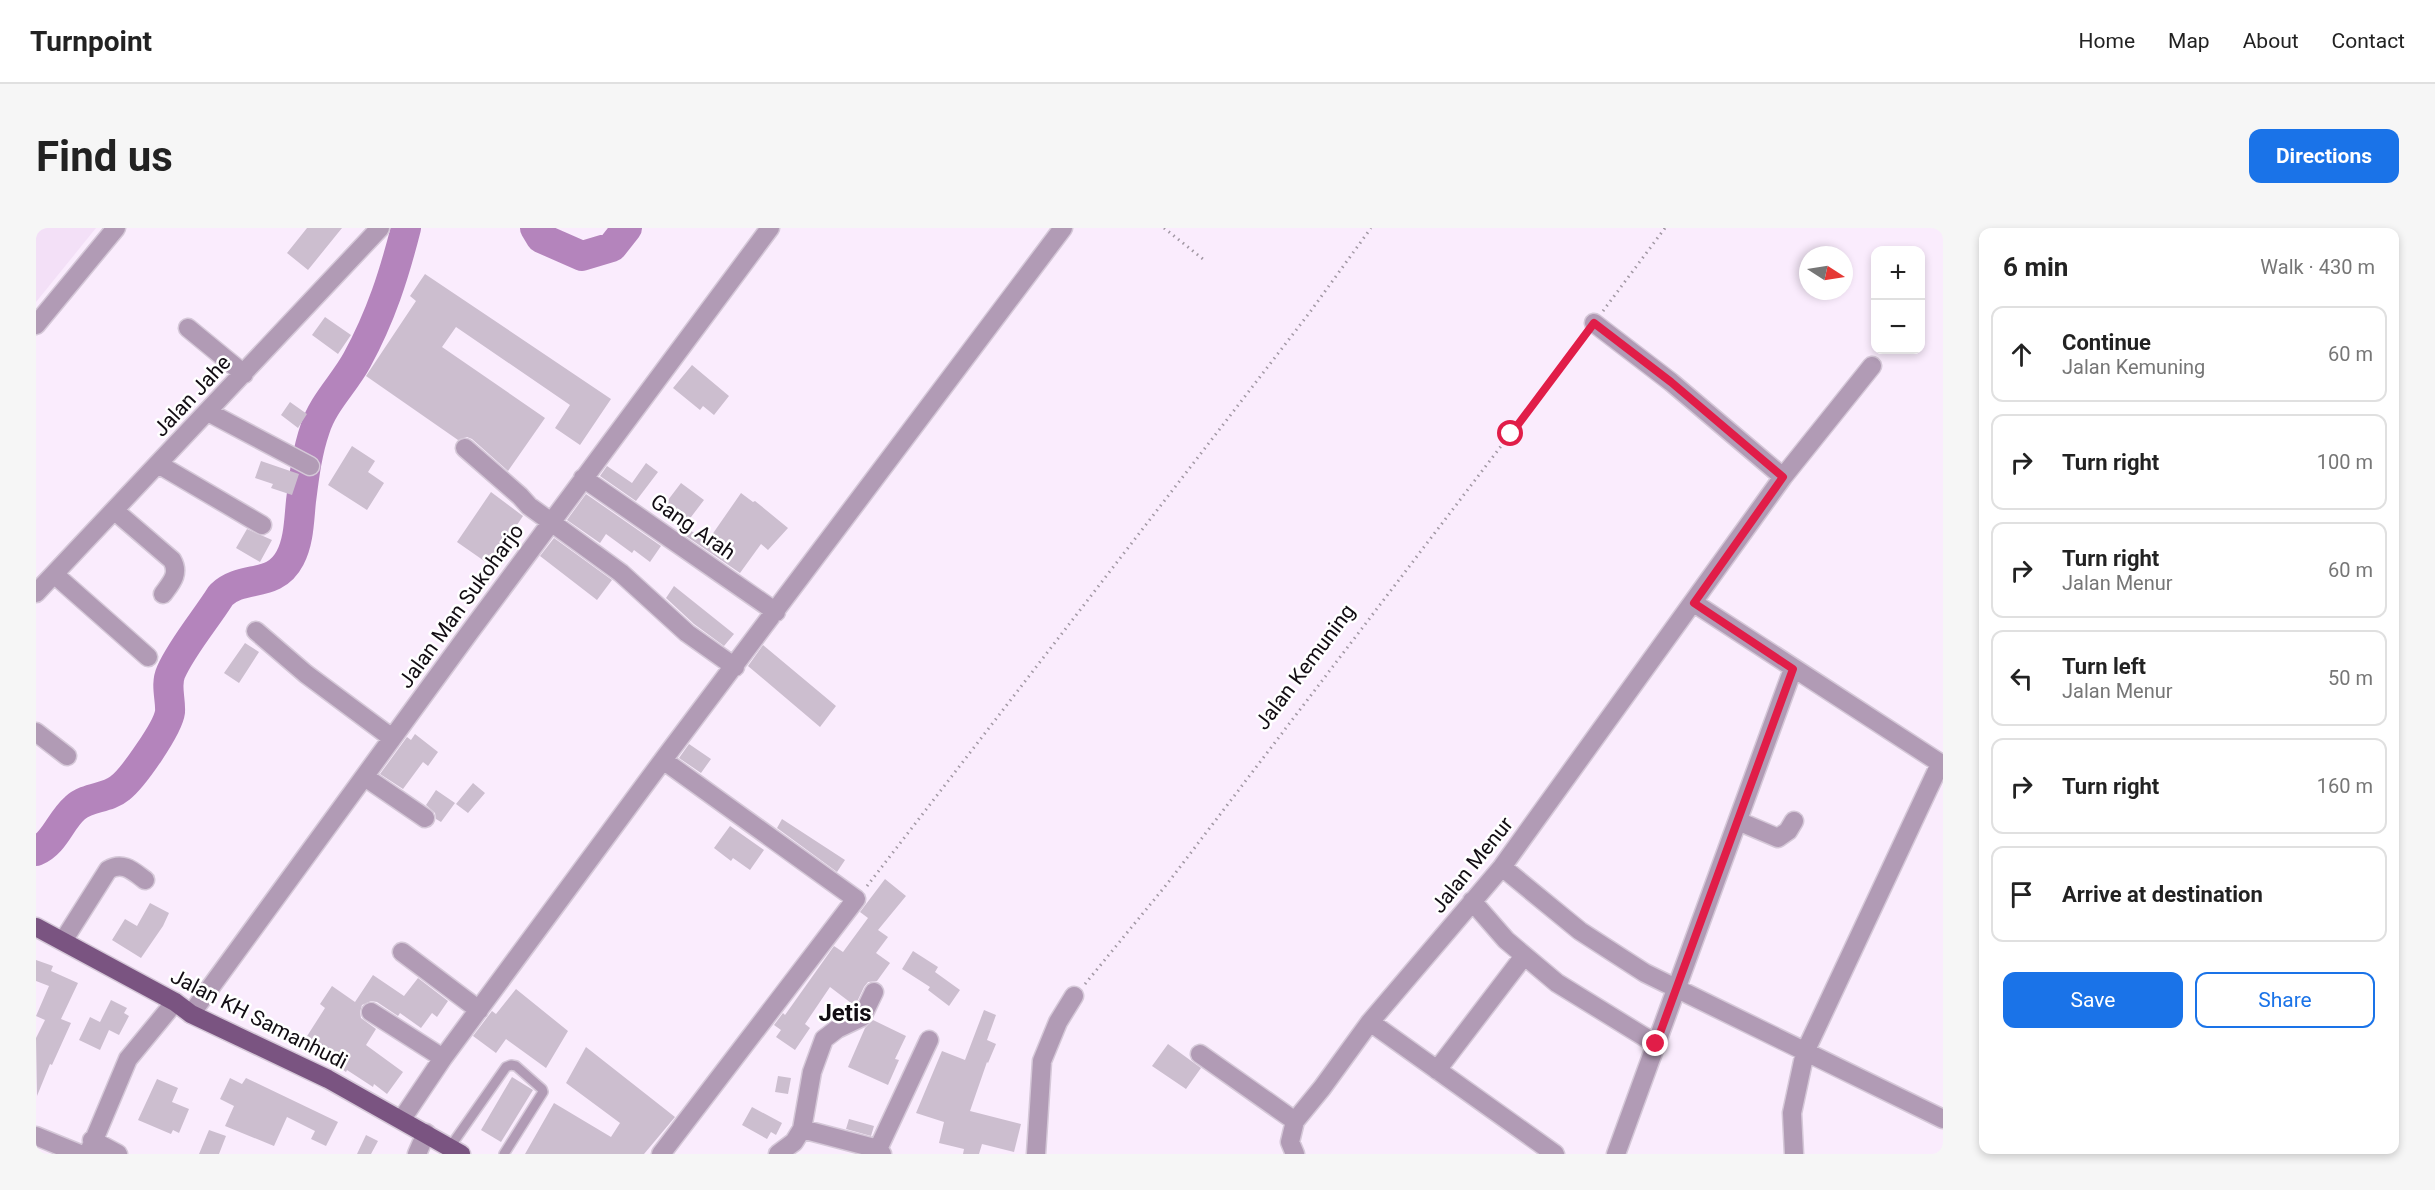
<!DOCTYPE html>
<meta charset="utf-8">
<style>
body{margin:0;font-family:Roboto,sans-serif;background:#f6f6f6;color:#222}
.controls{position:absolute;right:18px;top:18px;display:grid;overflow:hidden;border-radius:12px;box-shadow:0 3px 9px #0003}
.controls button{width:54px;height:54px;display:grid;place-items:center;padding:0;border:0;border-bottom:2px solid #e0e0e0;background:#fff;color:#222;font:30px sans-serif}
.compass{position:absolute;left:1763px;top:18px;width:54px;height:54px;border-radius:50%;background:#fff;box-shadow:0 3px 9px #0003;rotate:102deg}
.stop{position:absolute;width:18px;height:18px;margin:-14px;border:4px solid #e11d48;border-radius:50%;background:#fff}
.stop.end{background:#e11d48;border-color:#fff;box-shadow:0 2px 6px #0008}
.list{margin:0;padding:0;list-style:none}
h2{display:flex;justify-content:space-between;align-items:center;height:78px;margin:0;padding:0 24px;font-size:26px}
h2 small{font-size:20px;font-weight:400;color:#767676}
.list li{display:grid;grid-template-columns:39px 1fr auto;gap:18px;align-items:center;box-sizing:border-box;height:96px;margin:0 12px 12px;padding:0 12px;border:2px solid #e0e0e0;border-radius:12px}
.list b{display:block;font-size:22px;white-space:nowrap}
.list p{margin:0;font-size:20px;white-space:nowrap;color:#767676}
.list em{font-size:20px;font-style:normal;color:#767676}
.actions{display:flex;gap:12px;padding:18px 24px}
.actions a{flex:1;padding:14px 0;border:2px solid #1a73e8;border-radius:12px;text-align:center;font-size:21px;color:#1a73e8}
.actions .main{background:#1a73e8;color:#fff}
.icon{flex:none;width:33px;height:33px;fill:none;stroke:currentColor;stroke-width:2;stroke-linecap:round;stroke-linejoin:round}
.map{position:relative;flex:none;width:1907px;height:926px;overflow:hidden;border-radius:12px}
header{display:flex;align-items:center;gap:36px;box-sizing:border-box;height:84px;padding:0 30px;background:#fff;border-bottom:2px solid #e0e0e0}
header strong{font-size:28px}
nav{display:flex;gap:33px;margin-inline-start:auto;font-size:21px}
.intro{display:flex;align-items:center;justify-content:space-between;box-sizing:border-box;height:144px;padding:0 36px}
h1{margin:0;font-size:42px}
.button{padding:15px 27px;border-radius:12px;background:#1a73e8;color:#fff;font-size:21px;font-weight:700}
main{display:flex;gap:36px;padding:0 36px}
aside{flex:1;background:#fff;border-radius:12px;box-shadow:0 3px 9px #0003}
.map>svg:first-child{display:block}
.built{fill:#f3e0f7}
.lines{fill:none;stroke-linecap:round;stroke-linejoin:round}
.river{stroke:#b484bc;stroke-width:30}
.building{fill:#ccbecf}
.service-casing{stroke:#d5c8d8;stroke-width:12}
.minor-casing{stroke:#d5c8d8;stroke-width:21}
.primary-casing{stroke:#d5c8d8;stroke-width:21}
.path{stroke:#a298a4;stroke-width:3;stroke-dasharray:1.5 4.5;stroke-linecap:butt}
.service{stroke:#b19bb5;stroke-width:9}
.minor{stroke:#b19bb5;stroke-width:18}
.primary{stroke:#7a5481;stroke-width:18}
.route{stroke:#e11d48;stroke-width:8}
.labels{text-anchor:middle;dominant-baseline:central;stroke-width:5;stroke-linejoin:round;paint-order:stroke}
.street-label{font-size:21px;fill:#120d13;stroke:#fff}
.quarter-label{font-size:24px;font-weight:bold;fill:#120d13;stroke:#fff}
</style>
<header>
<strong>Turnpoint</strong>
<nav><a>Home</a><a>Map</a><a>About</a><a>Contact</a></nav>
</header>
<div class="intro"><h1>Find us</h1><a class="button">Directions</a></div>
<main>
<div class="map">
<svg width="1907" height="926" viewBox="0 0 1907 926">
<rect width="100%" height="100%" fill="#faecfd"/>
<path class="built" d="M0,0h60l-60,74z"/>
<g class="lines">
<path class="river" d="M499,0l6,10 41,18 30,-9 15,-19
M0,623c19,-8 24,-30 39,-43 13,-12 32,-9 45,-20 13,-10 48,-60 50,-76 1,-13 -5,-27 1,-40 11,-25 35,-53 50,-77 22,-21 53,-6 69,-37 9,-17 9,-38 11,-57 3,-24 6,-49 14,-72 8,-26 29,-45 42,-69 24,-44 37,-85 49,-132"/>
</g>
<path class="building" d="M271,0h35l-34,42 -21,-17z
M389,46l186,125 -31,46 -25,-17 15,-23 -114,-78 -14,20 103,71 -37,53 -36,-32 -5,-2 -9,3 -92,-64 50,-75 -6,-5z
M289,89l26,18 -13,19 -26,-19z
M656,137l37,31 -15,19 -11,-9 -3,4 -27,-22z
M254,174l17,12 -9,14 -17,-13z
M316,218l23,15 -7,11 16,11 -17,27 -39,-25z
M225,233l38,13 -7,21 -21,-7 2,-4 -18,-6z
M610,235l12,9 -22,29 -36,-25 7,-10 25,17z
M645,255l23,17 -16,21 -23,-17z
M455,264l32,24 -33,49 -33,-23z
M705,265l12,9 2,-1 33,27 -20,22 -7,-6 -21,29 -57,-39 4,-6 20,14z
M550,266l75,52 -11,16 -16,-12 -2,3 -26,-19 -6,9 -33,-23z
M211,301l25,11 -12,22 -24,-14z
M518,310l58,42 -15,20 -57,-44z
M638,358l60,48 -10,12 -30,-22 -28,-26z
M209,415l14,9 -20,31 -15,-10z
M727,417l73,61 -16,21 -72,-61z
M379,506l23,18 -10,14 -5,-4 -20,27 -23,-15 27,-37 4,3z
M653,516l22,15 -10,14 -22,-15z
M437,555l12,10 -17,20 -12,-9z
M400,562l19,13 -14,19 -5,-3 -1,-6 -9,-8z
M746,591l63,41 -8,12 -60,-44z
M694,598l34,24 -14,20 -17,-12 -2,3 -17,-13z
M849,651l21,17 -28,34 10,7 -12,16 14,10 -13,18 -9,1 -4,5 -9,19 -25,-19 -25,37 5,4 -15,22 -19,-13 5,-7 -7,-5 9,-12 2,2 49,-69 9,6 25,-34 -8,-6z
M114,675l19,10 -6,13 -22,32 -29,-18 13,-21 12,7z
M877,723l25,16 -3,5 25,18 -11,16 -21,-16 2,-3 -28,-18z
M0,732l17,6 -2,5 27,12 -17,36 10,4 -19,42 -2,-1 -13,32 -1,-58 9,-18 -9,-4 13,-30 -13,-5z
M337,747l31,21 14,-18 30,23 -11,16 -5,-4 -11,15 -21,-15 -2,3 -21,-14 -6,-1 -9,4 -2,7 1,6 15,11 -10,16 37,27 -16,22 -13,-10 -1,3 -26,-17 -1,2 -26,-19 -2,3 -16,-12 23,-36 -5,-4 12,-18 23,16z
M480,761l52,42 -22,37 -40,-29 -10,14 -23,-17 19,-25 4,3z
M75,772l16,8 -3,5 5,3 -10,19 -10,-5 -9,20 -21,-10 11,-23 10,5z
M948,782l12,5 -9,25 9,4 -8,19 -1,-1 -17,49 51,13 -7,28 -32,-8 -3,10h-16l1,-5 -25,-6 5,-21 -28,-9 26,-62 23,9z
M837,792l33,16 -11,23 4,1 -11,25 -40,-18 17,-39z
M1132,816l33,24 -15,21 -34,-23z
M550,819l89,70 -31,37h-119l29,-51 57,34 9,-14 -54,-40z
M742,848l13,2 -3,16 -13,-2z
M476,849l21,13 -32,52 -20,-12z
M194,850l12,6 4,-6 92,44 -12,24 -15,-7 4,-8 -28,-14 -13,29 -49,-20 9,-20 -14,-7z
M121,851l21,9 -6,14 17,7 -10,24 -6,-3 -2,4 -33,-14z
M716,879l30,16 -6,12 -5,-3 -4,7 -25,-14z
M813,891l25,7 -3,10 -25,-7z
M173,902l17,6 -7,18h-20z
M330,907l12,6 -7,13h-14z"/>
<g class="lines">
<g class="service-casing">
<path id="service" d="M414,919l56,-80 5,-2 5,1 26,23 1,3 -39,62"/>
</g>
<g class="minor-casing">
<path id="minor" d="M1558,95l77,59 112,95
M0,97l80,-97
M152,100l56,46
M172,184l102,54
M429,220l55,48 9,10 92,67 66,60 48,34
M122,236l104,61
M547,250l193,134
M79,283l57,49c8,14 -1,23 -9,34
M18,346l94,83
M0,365l344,-365
M1658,375l249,162
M220,403l50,43 86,64
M0,504l31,24
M329,549l60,41
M1702,593l40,17 10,-7 6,-10
M1466,639l78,64 65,42 298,146
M1436,673l34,39 51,43 99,61
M27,713l45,-71c15,-9 25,1 37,10
M366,724l77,58
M335,784l72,46
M155,786l278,-381 301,-405
M1334,794l185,132
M1164,826l95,67
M1401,842l87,-114
M366,891l41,-61 220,-298 400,-532
M766,901l76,20 4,5
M0,908l44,18
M56,912l26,14
M842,921l51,-109
M52,926l40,-95 47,-57
M381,926l9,-21
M625,926l195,-255 -193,-139
M742,926l16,-12 8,-13 10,-57 12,-33 13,-10 25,-12 12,-25
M1000,926l6,-93 16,-39 16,-26
M1259,926l-5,-12 5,-21 27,-33 48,-66 132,-155 281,-390 89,-111
M1580,926l177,-485
M1758,926l-2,-41 13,-61 135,-288"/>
</g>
<g class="primary-casing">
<path id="primary" d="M0,699l139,75 16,12 137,65 133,75"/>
</g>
<path class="path" d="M1128,0l39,31
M1567,83l62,-83
M831,658l443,-574 61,-84
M1049,756l82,-100 418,-548"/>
<use href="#service" class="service"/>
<use href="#minor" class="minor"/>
<use href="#primary" class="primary"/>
</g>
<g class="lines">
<path class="route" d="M1475,206l83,-111 77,59 112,95 -89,126 99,66 -137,375"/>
</g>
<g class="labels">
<g class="street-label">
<text transform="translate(156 168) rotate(-47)">Jalan Jahe</text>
<text transform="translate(657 299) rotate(35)">Gang Arah</text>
<text transform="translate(425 378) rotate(-54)">Jalan Man Sukoharjo</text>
<text transform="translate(1269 439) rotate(-53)">Jalan Kemuning</text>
<text transform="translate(1436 637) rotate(-51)">Jalan Menur</text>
<text transform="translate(223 791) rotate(27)">Jalan KH Samanhudi</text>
</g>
<g class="quarter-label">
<text x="809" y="785">Jetis</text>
</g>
</g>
</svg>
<div class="controls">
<button>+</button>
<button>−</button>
</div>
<svg class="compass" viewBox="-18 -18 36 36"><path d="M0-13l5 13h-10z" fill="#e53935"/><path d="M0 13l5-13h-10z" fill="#767676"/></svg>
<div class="stop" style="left:1475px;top:206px"></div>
<div class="stop end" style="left:1620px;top:816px"></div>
</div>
<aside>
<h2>6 min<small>Walk · 430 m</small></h2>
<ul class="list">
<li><svg class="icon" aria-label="ahead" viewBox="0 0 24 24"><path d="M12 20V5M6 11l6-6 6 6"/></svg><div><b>Continue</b><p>Jalan Kemuning</p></div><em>60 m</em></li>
<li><svg class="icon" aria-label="right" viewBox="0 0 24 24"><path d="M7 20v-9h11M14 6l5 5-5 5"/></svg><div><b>Turn right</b></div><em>100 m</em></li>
<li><svg class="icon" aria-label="right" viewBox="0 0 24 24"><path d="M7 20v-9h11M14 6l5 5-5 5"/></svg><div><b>Turn right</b><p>Jalan Menur</p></div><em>60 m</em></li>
<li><svg class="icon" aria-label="left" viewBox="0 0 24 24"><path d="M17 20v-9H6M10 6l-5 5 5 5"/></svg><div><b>Turn left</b><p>Jalan Menur</p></div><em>50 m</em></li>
<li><svg class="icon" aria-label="right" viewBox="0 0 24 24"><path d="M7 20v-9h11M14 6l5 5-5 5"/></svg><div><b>Turn right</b></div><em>160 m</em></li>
<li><svg class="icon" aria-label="arrive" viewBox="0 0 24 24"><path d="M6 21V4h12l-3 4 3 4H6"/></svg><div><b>Arrive at destination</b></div></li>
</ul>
<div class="actions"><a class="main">Save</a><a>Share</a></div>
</aside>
</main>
